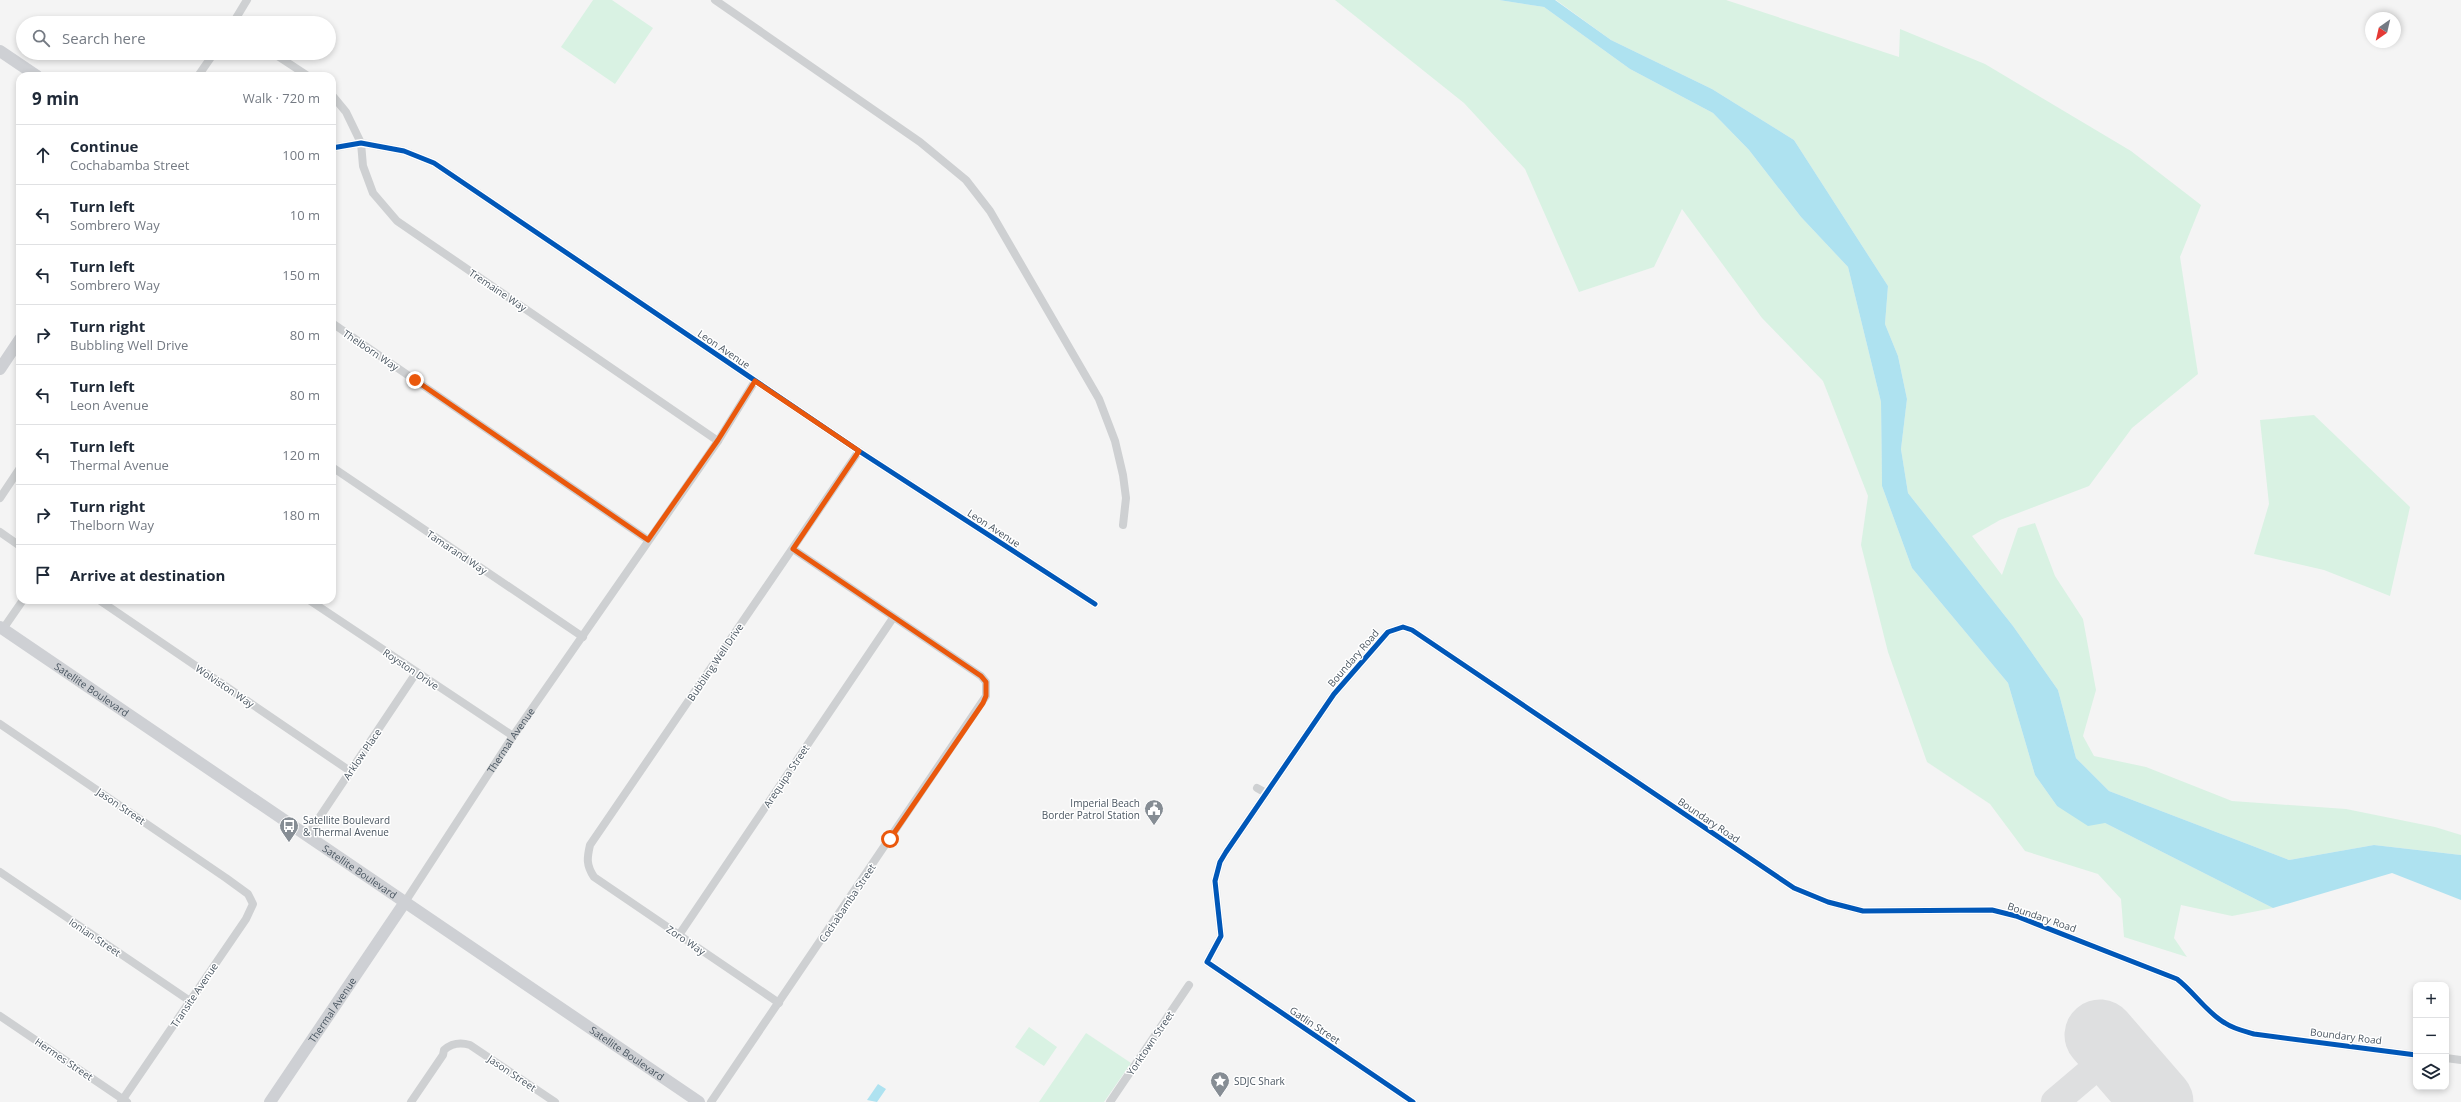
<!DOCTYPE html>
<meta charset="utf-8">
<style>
body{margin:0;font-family:"Open Sans",sans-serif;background:#f6f6f7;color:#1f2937}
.controls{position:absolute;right:12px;bottom:12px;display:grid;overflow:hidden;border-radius:8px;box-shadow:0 2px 6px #0003}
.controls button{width:36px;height:36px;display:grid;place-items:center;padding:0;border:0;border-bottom:1px solid #e0e1e3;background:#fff;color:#1f2937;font:20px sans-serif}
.compass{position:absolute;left:2365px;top:12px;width:36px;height:36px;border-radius:50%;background:#fff;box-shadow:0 2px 6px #0003;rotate:214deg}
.stop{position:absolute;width:12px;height:12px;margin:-9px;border:3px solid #ea580c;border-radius:50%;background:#fff}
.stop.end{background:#ea580c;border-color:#fff;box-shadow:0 1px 4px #0008}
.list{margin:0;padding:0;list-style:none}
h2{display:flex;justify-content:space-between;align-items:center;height:52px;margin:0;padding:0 16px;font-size:17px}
h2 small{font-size:13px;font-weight:400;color:#747a83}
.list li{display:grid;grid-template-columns:26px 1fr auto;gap:12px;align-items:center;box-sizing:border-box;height:60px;padding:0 16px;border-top:1px solid #e0e1e3}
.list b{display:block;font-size:15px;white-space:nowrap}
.list p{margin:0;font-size:13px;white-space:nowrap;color:#747a83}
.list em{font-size:13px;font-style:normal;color:#747a83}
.icon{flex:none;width:22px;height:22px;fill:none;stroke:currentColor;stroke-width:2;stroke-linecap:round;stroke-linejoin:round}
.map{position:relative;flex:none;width:2461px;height:1102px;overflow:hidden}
.search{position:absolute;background:#fff;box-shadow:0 2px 6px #0003;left:16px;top:16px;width:320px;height:44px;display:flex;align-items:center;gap:10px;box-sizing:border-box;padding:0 14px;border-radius:22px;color:#747a83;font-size:15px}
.panel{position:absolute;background:#fff;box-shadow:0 2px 6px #0003;left:16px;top:72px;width:320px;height:532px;border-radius:12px}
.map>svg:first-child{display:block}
.green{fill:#d9f2e3}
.water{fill:#aee2f0}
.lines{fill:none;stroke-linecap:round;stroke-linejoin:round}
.taxiway{stroke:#dedfe0;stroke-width:28}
.runway{stroke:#dedfe0;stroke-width:71}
.street{stroke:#ced0d2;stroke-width:8}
.secondary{stroke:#ced0d4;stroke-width:12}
.cycleway-casing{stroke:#fff;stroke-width:8}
.cycleway{stroke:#0057b8;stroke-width:5}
.route{stroke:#ea580c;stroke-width:5}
.labels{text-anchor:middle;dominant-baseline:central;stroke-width:3;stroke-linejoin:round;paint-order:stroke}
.street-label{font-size:10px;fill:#4a5661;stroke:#fff}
.poi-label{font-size:10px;fill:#4a5661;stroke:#fff;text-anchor:start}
</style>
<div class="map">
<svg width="2461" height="1102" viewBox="0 0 2461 1102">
<rect width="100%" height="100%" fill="#f4f4f4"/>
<path class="green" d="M593,0h19l41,28 -38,56 -54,-37z
M1335,0h164l45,7 86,62 83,44 36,37 52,67 47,50 33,135 1,84 30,82 96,115 27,92 22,31 48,17 168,85 -41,8 -51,-11 -7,33 13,19 -63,-20 -3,-38 -23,-25 -73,-23 -35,-47 -63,-42 -39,-110 -27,-107 7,-49 -45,-115 -61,-63 -80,-109 -28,58 -75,25 -54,-123 -61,-66z
M1556,0h170l173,57 1,-28 85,35 146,87 70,54 -21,52 18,117 -66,54 -43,58 -89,34 -28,16 30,39 16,-47 17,-5 20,53 28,43 13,71 -13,46 11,20 52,11 86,34 114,8 89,18 26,8v20l-87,-10 -85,15 -180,-69 -33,-33 -18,-68 -45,-64 -105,-133 -7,-44 6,-50 -9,-43 -13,-32 3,-38 -94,-146 -82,-51 -101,-49z
M2314,415l96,92 -20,89 -66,-26 -70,-16 15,-50 -9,-84z
M1029,1027l28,20 -13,19 -29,-19z
M1086,1033l45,30 -27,39h-65z"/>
<path class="water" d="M1499,0h56l56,40 101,49 82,51 94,146 -3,38 13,32 9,43 -6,50 7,44 105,133 45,64 18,68 33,33 180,69 85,-15 87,10v45l-69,-27 -119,35 -168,-85 -17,3 -31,-20 -22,-31 -27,-92 -96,-115 -30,-82 -1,-84 -33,-135 -47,-50 -52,-67 -36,-37 -83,-44 -86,-62z
M878,1084l8,5 -9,13 -10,-2z"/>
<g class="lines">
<path class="taxiway" d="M2055,1102l59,-50"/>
<path class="runway" d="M2100,1035l58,67"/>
<g class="street">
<path d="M715,0l205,142 46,38 24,31 109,188 16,42 8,34 3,23 -3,27"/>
<path d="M233,23l14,-23"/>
<path d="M273,53l35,23"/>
<path d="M198,76l16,-23"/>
<path d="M332,95l14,17 15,31 2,23 10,27 24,28 321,220"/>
<path d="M332,148l29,-5 43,8 30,12 425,288 236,153"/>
<path d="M332,323l316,217"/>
<path d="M332,467l251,170"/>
<path d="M0,498l20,-30"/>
<path d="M0,532l20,14"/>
<path d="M99,600l251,171"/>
<path d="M309,600l204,136"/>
<path d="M3,629l20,-29"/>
<path d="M0,724l226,154 22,16 5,10 -7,15 -125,183"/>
<path d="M1257,788l9,5"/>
<path d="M307,836l109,-163"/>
<path d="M0,872l190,129"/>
<path id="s1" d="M405,902l108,-166 205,-295 37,-60"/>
<path d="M679,935l214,-317"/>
<path d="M779,1003l-185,-126c-8,-12 -7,-19 -4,-32l269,-394"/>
<path d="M0,1016l127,86"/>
<path d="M2446,1058l15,2"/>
<path d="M411,1102l32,-47 1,-5c8,-7 16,-8 26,-5l85,57"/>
<path d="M711,1102l275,-406v-14l-5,-6 -188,-127"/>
<path d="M1110,1102l79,-117"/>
<path d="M1413,1102l-206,-140 14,-26 -6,-55 5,-19 6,-10 108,-158 54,-62 15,-5 9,3 382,258 34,14 35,9 129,-1 24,6 161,63c17,13 30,34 48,44 9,6 19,8 29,11l162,21"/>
</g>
<g class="secondary">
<path d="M0,51l37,25"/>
<path d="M0,369l20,-30"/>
<path id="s2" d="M0,627l699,475"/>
<path id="s3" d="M270,1102l135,-200"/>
</g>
<g class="cycleway-casing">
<path id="cycleway" d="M332,148l29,-5 43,8 30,12 425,288 236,153
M1413,1102l-206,-140 14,-26 -6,-55 5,-19 6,-10 108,-158 54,-62 15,-5 9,3 382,258 34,14 35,9 129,-1 24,6 161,63c17,13 30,34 48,44 9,6 19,8 29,11l162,21"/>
</g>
<use href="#cycleway" class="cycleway"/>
</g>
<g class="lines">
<path class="route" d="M415,380l233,160 70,-100 37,-59 104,70 -66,98 188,127 5,6v14l-3,7 -93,136"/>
</g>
<defs>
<g id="civic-pin" transform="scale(1)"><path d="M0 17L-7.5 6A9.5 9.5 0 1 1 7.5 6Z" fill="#868d94" stroke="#fff"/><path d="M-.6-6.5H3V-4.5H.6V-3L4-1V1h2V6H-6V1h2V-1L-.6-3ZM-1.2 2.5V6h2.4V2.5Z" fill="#fff"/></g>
<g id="bus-pin" transform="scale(1)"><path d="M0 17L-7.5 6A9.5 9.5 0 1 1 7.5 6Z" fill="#868d94" stroke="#fff"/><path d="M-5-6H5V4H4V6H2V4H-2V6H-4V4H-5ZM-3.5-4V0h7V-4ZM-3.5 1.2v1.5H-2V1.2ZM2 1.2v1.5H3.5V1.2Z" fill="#fff"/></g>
<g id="sight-pin" transform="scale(1)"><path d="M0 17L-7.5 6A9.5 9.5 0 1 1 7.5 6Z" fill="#868d94" stroke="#fff"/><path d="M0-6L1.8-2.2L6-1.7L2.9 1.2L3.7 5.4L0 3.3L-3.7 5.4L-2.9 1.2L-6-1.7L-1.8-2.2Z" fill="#fff"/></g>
</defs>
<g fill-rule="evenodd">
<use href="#civic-pin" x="1154" y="809"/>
<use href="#bus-pin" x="289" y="826"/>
<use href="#sight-pin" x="1220" y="1081"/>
</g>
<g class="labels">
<g class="street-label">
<text transform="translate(498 290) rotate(34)">Tremaine Way</text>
<text transform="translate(724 349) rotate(34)">Leon Avenue</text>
<text transform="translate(371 350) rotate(34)">Thelborn Way</text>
<text transform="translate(994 528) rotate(33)">Leon Avenue</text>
<text transform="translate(457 552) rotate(34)">Tamarand Way</text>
<text transform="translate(1353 658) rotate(-49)">Boundary Road</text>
<text transform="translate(715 662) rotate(-56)">Bubbling Well Drive</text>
<text transform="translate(411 669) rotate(34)">Royston Drive</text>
<text transform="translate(225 686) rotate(34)">Wolviston Way</text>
<text stroke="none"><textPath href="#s2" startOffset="111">Satellite Boulevard</textPath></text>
<text stroke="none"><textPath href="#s1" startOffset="193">Thermal Avenue</textPath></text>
<text transform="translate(362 754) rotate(-56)">Arklow Place</text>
<text transform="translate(786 776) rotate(-56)">Arequipa Street</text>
<text transform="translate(121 806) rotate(34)">Jason Street</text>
<text transform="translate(1709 820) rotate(34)">Boundary Road</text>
<text stroke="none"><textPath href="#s2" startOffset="435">Satellite Boulevard</textPath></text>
<text transform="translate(847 903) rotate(-56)">Cochabamba Street</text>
<text transform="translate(2042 917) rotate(19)">Boundary Road</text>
<text transform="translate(95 937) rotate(34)">Ionian Street</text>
<text transform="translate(686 940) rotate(34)">Zoro Way</text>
<text transform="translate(194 995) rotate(-56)">Transite Avenue</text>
<text stroke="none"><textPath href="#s3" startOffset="111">Thermal Avenue</textPath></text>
<text transform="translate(1315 1025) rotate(34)">Gatlin Street</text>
<text transform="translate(2346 1036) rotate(7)">Boundary Road</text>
<text transform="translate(1150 1043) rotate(-56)">Yorktown Street</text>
<text stroke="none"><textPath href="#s2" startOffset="758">Satellite Boulevard</textPath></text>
<text transform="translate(64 1059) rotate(34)">Hermes Street</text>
<text transform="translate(512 1073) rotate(34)">Jason Street</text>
</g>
<g class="poi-label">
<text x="1140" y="803" text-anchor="end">Imperial Beach<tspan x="1140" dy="12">Border Patrol Station</tspan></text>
<text x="303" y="820">Satellite Boulevard<tspan x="303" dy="12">&amp; Thermal Avenue</tspan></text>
<text x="1234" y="1081">SDJC Shark</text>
</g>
</g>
</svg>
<div class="controls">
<button>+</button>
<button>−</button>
<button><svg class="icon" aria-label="layers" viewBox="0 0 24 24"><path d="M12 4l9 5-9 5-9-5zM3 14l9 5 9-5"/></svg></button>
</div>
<svg class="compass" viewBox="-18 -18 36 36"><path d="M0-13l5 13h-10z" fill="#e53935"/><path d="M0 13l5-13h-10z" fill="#747a83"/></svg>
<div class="stop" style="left:890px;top:839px"></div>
<div class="stop end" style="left:415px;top:380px"></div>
<div class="search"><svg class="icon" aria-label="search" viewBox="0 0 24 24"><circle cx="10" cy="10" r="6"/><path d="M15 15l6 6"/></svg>Search here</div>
<section class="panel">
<h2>9 min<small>Walk · 720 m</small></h2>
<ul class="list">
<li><svg class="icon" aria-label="ahead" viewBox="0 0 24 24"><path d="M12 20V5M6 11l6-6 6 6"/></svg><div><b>Continue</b><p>Cochabamba Street</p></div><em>100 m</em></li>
<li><svg class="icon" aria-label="left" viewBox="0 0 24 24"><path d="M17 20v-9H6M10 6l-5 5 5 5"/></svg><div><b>Turn left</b><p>Sombrero Way</p></div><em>10 m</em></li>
<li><svg class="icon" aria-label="left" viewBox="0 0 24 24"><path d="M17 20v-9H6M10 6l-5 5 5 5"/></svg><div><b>Turn left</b><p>Sombrero Way</p></div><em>150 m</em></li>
<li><svg class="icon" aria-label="right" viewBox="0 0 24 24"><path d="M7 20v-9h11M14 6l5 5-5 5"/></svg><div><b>Turn right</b><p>Bubbling Well Drive</p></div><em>80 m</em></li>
<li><svg class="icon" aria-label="left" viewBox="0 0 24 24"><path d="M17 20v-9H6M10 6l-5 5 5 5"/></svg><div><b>Turn left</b><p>Leon Avenue</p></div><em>80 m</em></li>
<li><svg class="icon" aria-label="left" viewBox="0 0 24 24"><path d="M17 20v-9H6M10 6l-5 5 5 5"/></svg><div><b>Turn left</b><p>Thermal Avenue</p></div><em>120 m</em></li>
<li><svg class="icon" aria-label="right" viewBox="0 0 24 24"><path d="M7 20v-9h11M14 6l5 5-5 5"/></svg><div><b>Turn right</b><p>Thelborn Way</p></div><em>180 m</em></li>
<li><svg class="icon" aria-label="arrive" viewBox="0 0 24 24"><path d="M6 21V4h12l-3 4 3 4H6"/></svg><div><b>Arrive at destination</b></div></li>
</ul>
</section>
</div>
